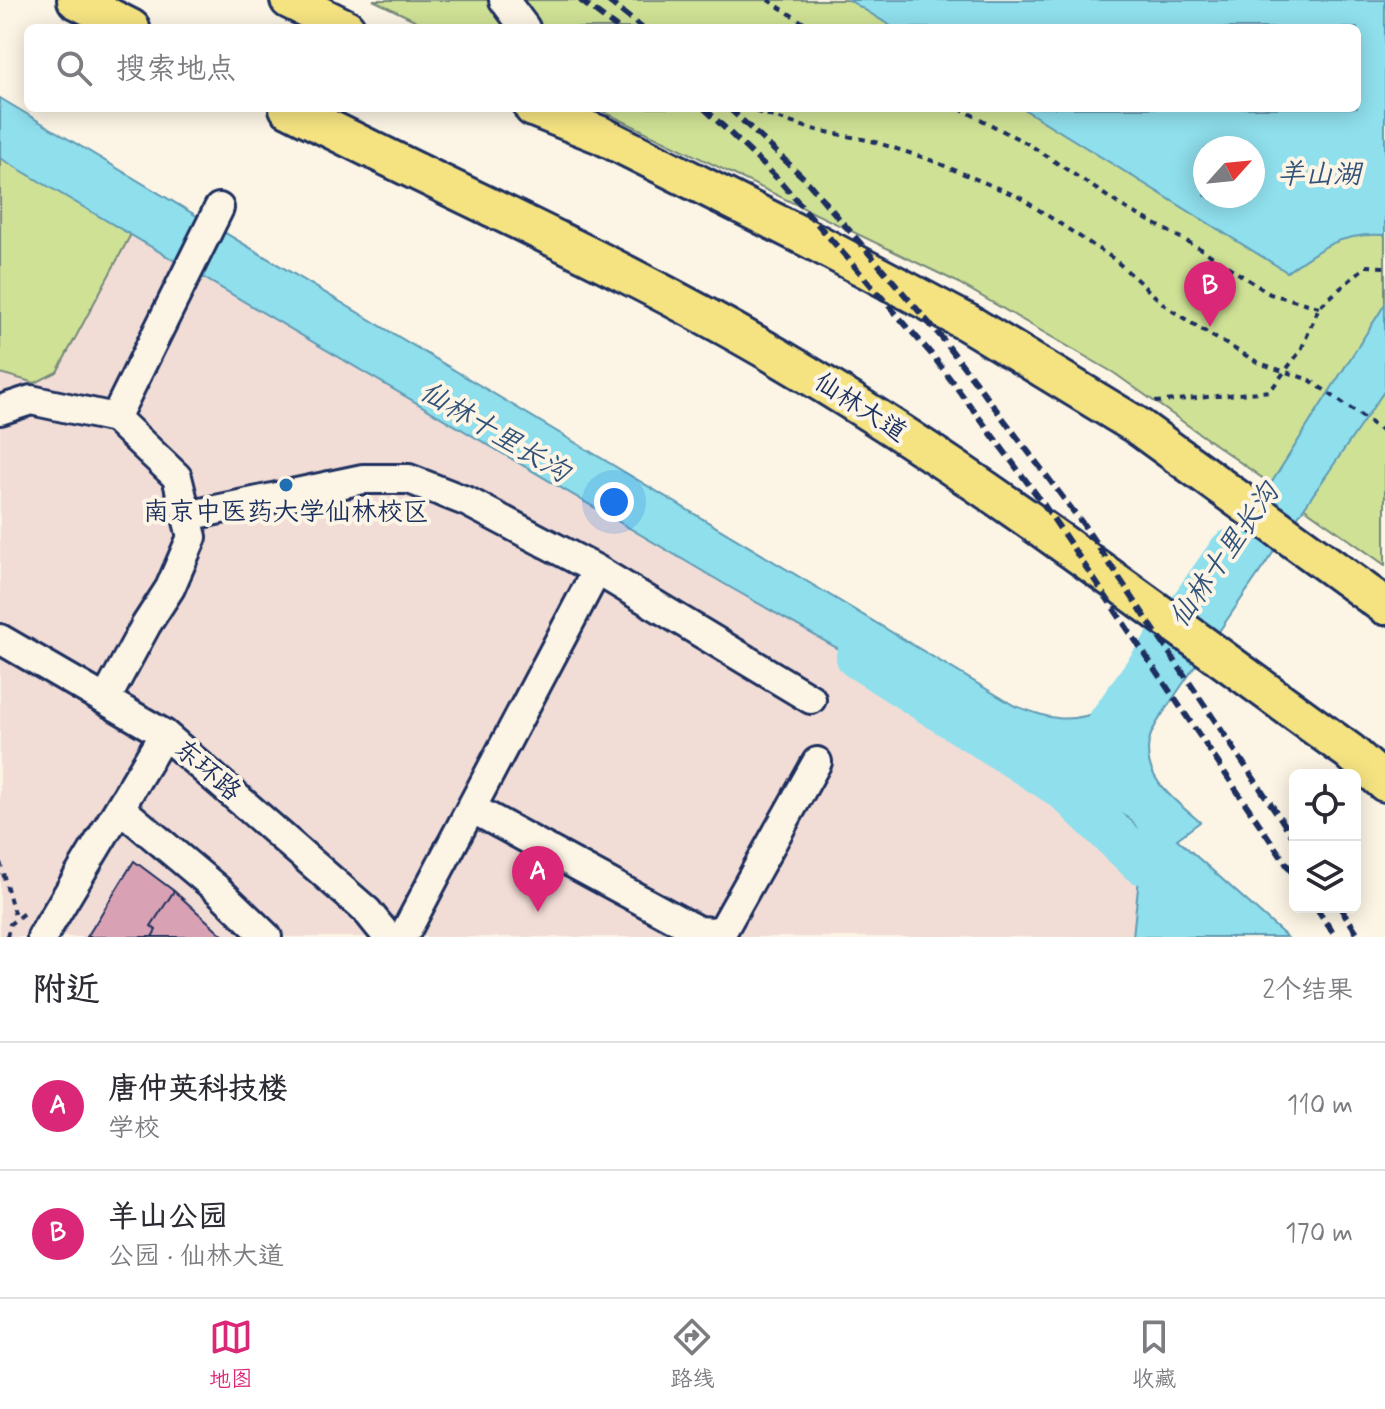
<!DOCTYPE html>
<html lang="zh">
<meta charset="utf-8">
<style>
body{margin:0;font-family:Mynerve,"LXGW WenKai TC",sans-serif;background:#f7f7f7;color:#2b2b33}
.controls{position:absolute;right:24px;bottom:24px;display:grid;overflow:hidden;border-radius:12px;box-shadow:0 4px 20px #0003}
.controls button{width:72px;height:72px;display:grid;place-items:center;padding:0;border:0;border-bottom:2px solid #e1e1e2;background:#fff;color:#2b2b33;font:40px sans-serif}
.compass{position:absolute;left:1193px;top:136px;width:72px;height:72px;border-radius:50%;background:#fff;box-shadow:0 4px 20px #0003;rotate:63deg}
.you{position:absolute;left:614px;top:502px;width:28px;height:28px;margin:-20px;border:6px solid #fff;border-radius:50%;background:#1a73e8;box-shadow:0 0 0 12px #1a73e833}
.badge{display:grid;place-items:center;width:52px;height:52px;border-radius:50%;background:#db2777;color:#fff;font-size:26px;font-weight:700}
.pin{position:absolute;translate:-50% -66px;filter:drop-shadow(0 2px 4px #0008)}
.pin::after{content:'';position:absolute;top:42px;width:28px;height:24px;background:inherit;clip-path:polygon(0 0,100% 0,50% 100%)}
.list{margin:0;padding:0;list-style:none}
h2{display:flex;justify-content:space-between;align-items:center;height:104px;margin:0;padding:0 32px;font-size:34px}
h2 small{font-size:26px;font-weight:400;color:#7c7c81}
.list li{display:grid;grid-template-columns:52px 1fr auto;gap:24px;align-items:center;box-sizing:border-box;height:128px;padding:0 32px;border-top:2px solid #e1e1e2}
.list b{display:block;font-size:30px;white-space:nowrap}
.list p{margin:0;font-size:26px;white-space:nowrap;color:#7c7c81}
.list em{font-size:26px;font-style:normal;color:#7c7c81}
.icon{flex:none;width:44px;height:44px;fill:none;stroke:currentColor;stroke-width:2;stroke-linecap:round;stroke-linejoin:round}
.map{position:relative;flex:none;width:1385px;height:937px;overflow:hidden}
.search{position:absolute;background:#fff;box-shadow:0 4px 20px #0003;left:24px;right:24px;top:24px;height:88px;display:flex;align-items:center;gap:20px;box-sizing:border-box;padding:0 28px;border-radius:12px;color:#7c7c81;font-size:30px}
.sheet{height:360px;background:#fff}
nav{display:flex;justify-content:space-around;align-items:center;box-sizing:border-box;height:112px;border-top:2px solid #e1e1e2;background:#fff;font-size:22px;color:#7c7c81}
nav a{display:grid;justify-items:center;gap:4px}
nav .on{color:#db2777}
.map>svg:first-child{display:block}
.built{fill:#f2dcd6}
.green{fill:#cfe195;stroke:#75887a;stroke-width:2;fill-rule:evenodd}
.water{fill:#8fdfec;stroke:#6199b3;stroke-width:2;fill-rule:evenodd}
.lines{fill:none;stroke-linecap:round;stroke-linejoin:round}
.river{stroke:#8fdfec;stroke-width:44}
.building{fill:#d9a1b4;stroke:#1b2f5e;stroke-width:2}
.minor-casing{stroke:#1b2f5e;stroke-width:34}
.major-casing{stroke:#1b2f5e;stroke-width:42}
.path{stroke:#1b2f5e;stroke-width:4;stroke-dasharray:6 6;stroke-linecap:butt}
.minor{stroke:#fcf5e5;stroke-width:28}
.major{stroke:#f5e382;stroke-width:36}
.rail{stroke:#1b2f5e;stroke-width:6;stroke-dasharray:12 6;stroke-linecap:butt}
.poi-dot{fill:#1f6fb2;stroke:#fcf5e5;stroke-width:3}
.labels{text-anchor:middle;dominant-baseline:central;stroke-width:8;stroke-linejoin:round;paint-order:stroke}
.street-label{font-size:26px;fill:#1b2f5e;stroke:#fcf5e5}
.poi-label{font-size:26px;fill:#1b2f5e;stroke:#fcf5e5}
.water-label{font-size:28px;font-style:italic;fill:#32527a;stroke:#fcf5e5}
</style>
<div class="map">
<svg width="1385" height="937" viewBox="0 0 1385 937">
<rect width="100%" height="100%" fill="#fcf5e5"/>
<filter id="ink" filterUnits="userSpaceOnUse"><feTurbulence type="fractalNoise" baseFrequency=".0125" numOctaves="2"/><feDisplacementMap in="SourceGraphic" scale="16" xChannelSelector="R" yChannelSelector="G"/><feConvolveMatrix kernelMatrix="1 2 1 2 8 2 1 2 1" color-interpolation-filters="sRGB"/></filter>
<g filter="url(#ink)">
<path class="built" d="M0,136l1145,697 -5,104h-1140z"/>
<path class="green" d="M373,0h1012v565l-271,-192 -159,-92 -359,-173h761v-80h-926zM1205,148h48v48h-48z
M0,104l152,91 -95,177 -22,11 -35,-10z"/>
<path class="water" d="M849,0h536v235c-43,-3 -65,13 -98,37l-265,-164h335v-80h-463zM1253,148v48h-48v-48z
M0,98l1015,608c13,4 28,11 42,12 33,4 73,-18 93,-44l235,-370v86l-218,317c-6,10 -16,22 -18,34 -7,38 26,59 51,81l-23,17 110,98h-154l10,-99 -11,-17 -61,-40 -338,-192 -733,-431z"/>
<g class="lines">
<path class="river" d="M858,657l206,131 77,74
M1100,737l131,-186"/>
</g>
<path class="building" d="M134,861l40,30 -23,35 5,4 -4,7h-65z
M174,891l51,46h-73l4,-7 -5,-4z"/>
<g class="lines">
<g class="minor-casing">
<path id="minor" d="M504,0l21,28
M0,410l31,-10 84,18 104,-210
M187,516l176,-37h46l59,23 129,68 214,129
M0,639l164,95 203,177 21,26
M106,699l40,-74 24,-37 22,-51 -15,-60 -62,-59
M120,808l98,82 49,47
M473,809l225,122 17,1 9,-4 93,-166
M42,937l122,-203
M403,937l194,-367"/>
</g>
<g class="major-casing">
<path id="major" d="M76,0l55,28
M289,0l57,28
M288,108c171,87 348,163 512,262 191,114 368,251 549,381l36,32
M533,108l68,27 212,106 155,82 168,102 249,181"/>
</g>
<path class="path" d="M768,0l44,28
M744,108l68,21 60,12 56,18 91,38 95,62 54,49 44,28 47,27 51,17 75,53
M959,108l71,37 90,60 81,44 69,45 49,13
M1155,402l115,-11 31,-41 18,-43 47,-41 19,1
M0,862l15,55
M7,937l3,-13 15,-12"/>
<use href="#minor" class="minor"/>
<use href="#major" class="major"/>
<path class="rail" d="M580,0l37,28
M607,0l35,28
M704,108l74,71 155,177 109,146 253,375
M729,108l76,71 137,159 141,186 212,316
M1316,907l20,30
M1340,907l20,30"/>
</g>
</g>
<circle class="poi-dot" cx="286" cy="485" r="8"/>
<g class="labels">
<g class="street-label">
<text transform="translate(860 408) rotate(33)">仙林大道</text>
<text transform="translate(207 771) rotate(41)">东环路</text>
</g>
<g class="poi-label">
<text x="286" y="513">南京中医药大学仙林校区</text>
</g>
<g class="water-label">
<text x="1319" y="175">羊山湖</text>
<text transform="translate(494 433) rotate(31)">仙林十里长沟</text>
<text transform="translate(1225 556) rotate(-55)">仙林十里长沟</text>
</g>
</g>
</svg>
<div class="controls">
<button><svg class="icon" aria-label="locate" viewBox="0 0 24 24"><circle cx="12" cy="12" r="6"/><path d="M12 2v4M12 18v4M2 12h4M18 12h4"/></svg></button>
<button><svg class="icon" aria-label="layers" viewBox="0 0 24 24"><path d="M12 4l9 5-9 5-9-5zM3 14l9 5 9-5"/></svg></button>
</div>
<svg class="compass" viewBox="-18 -18 36 36"><path d="M0-13l5 13h-10z" fill="#e53935"/><path d="M0 13l5-13h-10z" fill="#7c7c81"/></svg>
<div class="you"></div>
<div class="pin badge" style="left:538px;top:912px">A</div>
<div class="pin badge" style="left:1210px;top:327px">B</div>
<div class="search"><svg class="icon" aria-label="search" viewBox="0 0 24 24"><circle cx="10" cy="10" r="6"/><path d="M15 15l6 6"/></svg>搜索地点</div>
</div>
<section class="sheet">
<h2>附近<small>2个结果</small></h2>
<ul class="list">
<li><span class="badge">A</span><div><b>唐仲英科技楼</b><p>学校</p></div><em>110 m</em></li>
<li><span class="badge">B</span><div><b>羊山公园</b><p>公园 · 仙林大道</p></div><em>170 m</em></li>
</ul>
</section>
<nav>
<a class="on"><svg class="icon" aria-label="map" viewBox="0 0 24 24"><path d="M3 6l6-2 6 2 6-2v14l-6 2-6-2-6 2zM9 4v14M15 6v14"/></svg>地图</a>
<a><svg class="icon" aria-label="directions" viewBox="0 0 24 24"><path d="M12 3l9 9-9 9-9-9zM9 14v-3h6M13 9l2 2-2 2"/></svg>路线</a>
<a><svg class="icon" aria-label="saved" viewBox="0 0 24 24"><path d="M7 4h10v16l-5-4-5 4z"/></svg>收藏</a>
</nav>
